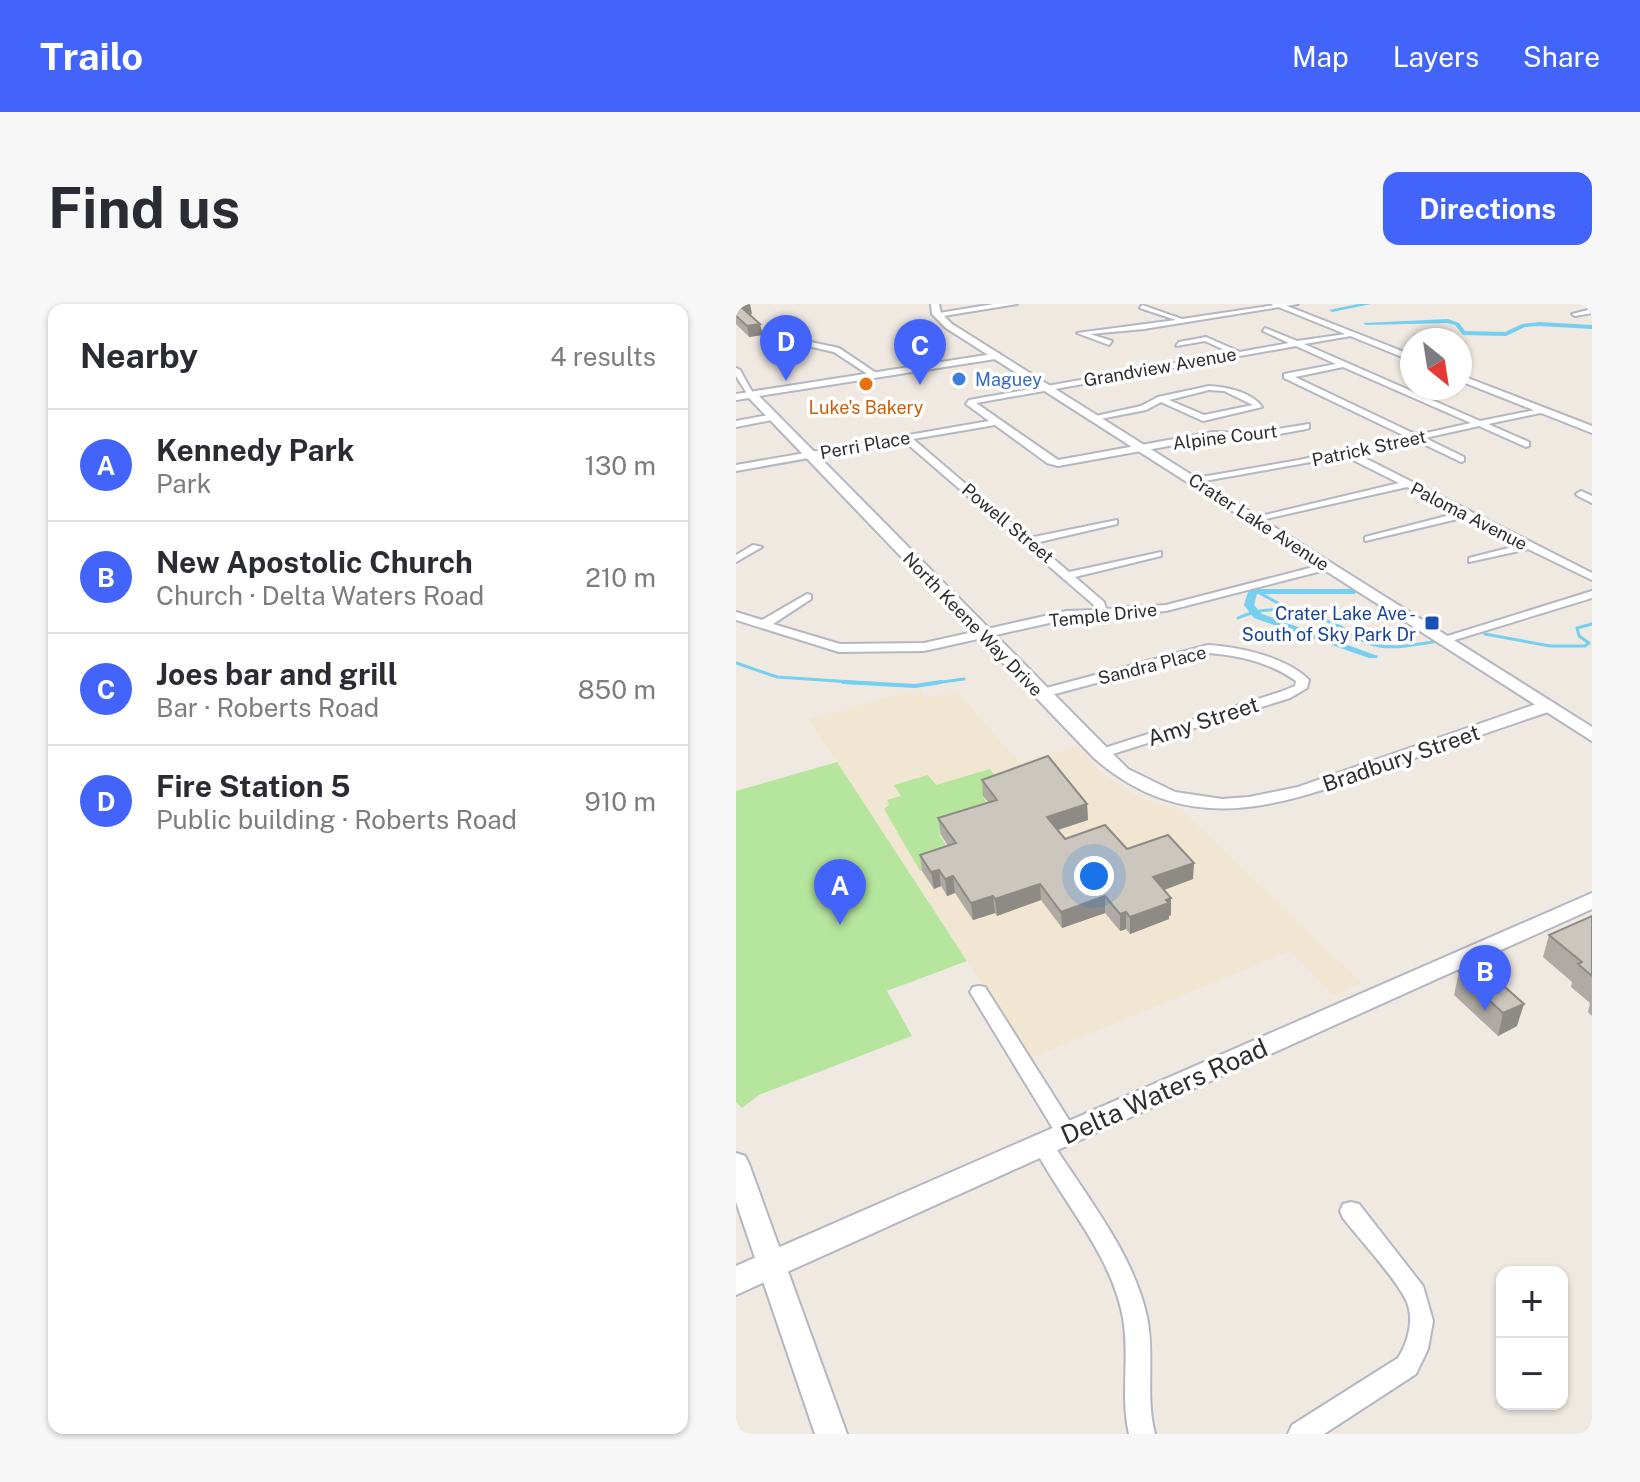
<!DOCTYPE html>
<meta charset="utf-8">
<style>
body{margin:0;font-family:"Public Sans",sans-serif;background:#f7f7f7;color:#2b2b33}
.controls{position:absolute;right:24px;bottom:24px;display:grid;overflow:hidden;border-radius:16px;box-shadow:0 2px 6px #0004}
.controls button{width:72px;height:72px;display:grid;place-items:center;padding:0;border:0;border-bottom:2px solid #e1e1e2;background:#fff;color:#2b2b33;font:40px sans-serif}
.compass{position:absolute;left:664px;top:24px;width:72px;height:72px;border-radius:50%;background:#fff;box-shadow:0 2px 6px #0004;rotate:150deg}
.you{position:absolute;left:358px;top:572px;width:28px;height:28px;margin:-20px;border:6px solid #fff;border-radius:50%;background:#1a73e8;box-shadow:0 0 0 12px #1a73e833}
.badge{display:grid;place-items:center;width:52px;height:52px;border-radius:50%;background:#4264fb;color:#fff;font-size:26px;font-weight:700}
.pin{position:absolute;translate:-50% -66px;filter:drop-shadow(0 2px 4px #0008)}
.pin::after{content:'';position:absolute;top:42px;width:28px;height:24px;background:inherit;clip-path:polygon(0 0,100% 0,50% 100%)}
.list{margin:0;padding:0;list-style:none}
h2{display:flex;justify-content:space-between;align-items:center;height:104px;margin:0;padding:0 32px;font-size:34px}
h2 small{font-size:26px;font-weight:400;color:#7c7c81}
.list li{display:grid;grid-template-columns:52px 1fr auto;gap:24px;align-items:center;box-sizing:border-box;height:112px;padding:0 32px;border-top:2px solid #e1e1e2}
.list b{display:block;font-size:30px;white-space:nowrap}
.list p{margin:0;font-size:26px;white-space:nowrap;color:#7c7c81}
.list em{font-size:26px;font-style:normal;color:#7c7c81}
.map{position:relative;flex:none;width:856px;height:1130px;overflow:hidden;border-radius:16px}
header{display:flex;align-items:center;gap:48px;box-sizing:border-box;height:112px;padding:0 40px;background:#4264fb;color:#fff}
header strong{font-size:38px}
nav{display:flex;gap:44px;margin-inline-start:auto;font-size:28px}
.intro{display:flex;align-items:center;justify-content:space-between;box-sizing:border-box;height:192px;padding:0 48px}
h1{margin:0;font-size:56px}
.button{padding:20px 36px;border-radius:16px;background:#4264fb;color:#fff;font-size:28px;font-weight:700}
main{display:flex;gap:48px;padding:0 48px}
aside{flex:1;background:#fff;border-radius:16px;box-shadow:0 2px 6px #0004}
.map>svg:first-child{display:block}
.education{fill:#f0e6d1}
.green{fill:#b6e59e}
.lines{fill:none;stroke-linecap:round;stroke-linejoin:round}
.stream-far1{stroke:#75cff0;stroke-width:3}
.stream{stroke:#75cff0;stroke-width:4}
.canal{fill:#75cff0;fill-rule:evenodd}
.minor-casing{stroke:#b4b7c1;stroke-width:4}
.tertiary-casing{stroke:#b4b7c1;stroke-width:4}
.secondary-casing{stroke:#b4b7c1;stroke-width:4}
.minor{fill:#fff;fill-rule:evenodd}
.tertiary{fill:#fff;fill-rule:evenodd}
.secondary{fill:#fff;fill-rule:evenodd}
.wall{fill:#afaba4}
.shaded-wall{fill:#8e8b86}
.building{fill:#cbc7bf;stroke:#8e8b86;stroke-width:2}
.shop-dot{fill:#3f7fe0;stroke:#fff;stroke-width:3}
.food-dot{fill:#e8710a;stroke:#fff;stroke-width:3}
.transit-dot{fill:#1a4fb4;stroke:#fff;stroke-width:3}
.labels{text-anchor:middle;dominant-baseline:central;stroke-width:7;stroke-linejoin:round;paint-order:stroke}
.far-street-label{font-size:18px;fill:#2e2e2e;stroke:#fff}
.far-shop-label{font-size:18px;fill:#366cbe;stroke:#fff;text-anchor:start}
.far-food-label{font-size:18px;fill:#c56008;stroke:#fff}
.far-transit-label{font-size:18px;fill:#164399;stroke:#fff;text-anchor:end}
.street-label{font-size:22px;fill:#2e2e2e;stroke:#fff}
.near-street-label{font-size:26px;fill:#2e2e2e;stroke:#fff}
</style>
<header>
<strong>Trailo</strong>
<nav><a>Map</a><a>Layers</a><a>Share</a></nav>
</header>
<div class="intro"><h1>Find us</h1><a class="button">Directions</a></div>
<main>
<aside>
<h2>Nearby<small>4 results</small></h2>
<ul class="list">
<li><span class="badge">A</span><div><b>Kennedy Park</b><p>Park</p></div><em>130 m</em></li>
<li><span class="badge">B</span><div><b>New Apostolic Church</b><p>Church · Delta Waters Road</p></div><em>210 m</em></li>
<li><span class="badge">C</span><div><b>Joes bar and grill</b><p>Bar · Roberts Road</p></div><em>850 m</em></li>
<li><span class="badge">D</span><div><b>Fire Station 5</b><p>Public building · Roberts Road</p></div><em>910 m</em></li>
</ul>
</aside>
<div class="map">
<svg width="856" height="1130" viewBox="0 0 856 1130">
<rect width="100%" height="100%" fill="#efe9e1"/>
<path class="education" d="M185,385l4,9 33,-6 61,71 58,-17 24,26 21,16 31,15 29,7 179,173 -28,12 -43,-44 -259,107 -222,-339z"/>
<path class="green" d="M101,458l130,199 -80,30 25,45 -153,59 -17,13 -6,-6v-311z
M254,465l17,20 -24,8 15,20 -59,18 18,25 -37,11 -36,-62 5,-4 -2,-5 14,-4 -7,-11 34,-10 8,10z"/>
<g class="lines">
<path class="stream-far1" d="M520,287l29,16
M502,314c34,-16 68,-7 101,8 11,5 21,15 32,18 20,6 42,1 62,-2
M749,330l65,12h35l4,-3 -10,-7 -2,-8 15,-4
M0,359l41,14 105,7
M191,380l37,-5"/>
<path class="stream" d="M107,378l72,4 26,-4"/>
<path class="canal" d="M622,0h13l-39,8 -3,-2z
M712,15l11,4 6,8 40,1 17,-8 17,-2 53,3v4l-53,-3 -14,1 -19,9 -43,-1 -8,-10 -8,-2 -81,2 -3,-2z
M513,285h109l1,2 -5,3h-97l-3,11 8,9 116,42 -1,2h-8l-115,-40 -10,-13z"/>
<g class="minor-casing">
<path id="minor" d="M546,0h16l-154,25 -54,5 22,7 -3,4 -32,-12 99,-13 -36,-12 2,-3 40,14z
M856,5v4l-17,3 -3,-2z
M529,24l32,13 56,-8 -2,3 -47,8 176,77 65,-13v4l-57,12 41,18v4l-3,1 -47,-21 -54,12 39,19v4l-3,1 -46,-22 -60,13 237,120v7l-64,-31 -59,13v-4l51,-13 -54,-28 -101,24v-4l93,-24 -51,-26 -155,35v-4l147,-35 -54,-27 -152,27v-4l3,-1 103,-18 108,-23 -123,-59v-4l52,-10 -40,-18 -320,57 82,57 155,-28 40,1 56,-9v4l-3,1 -53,10 -40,-1 -155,28 -11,-3 -52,-38 -82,14 116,99 88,-18v4l-82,19 34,29 92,-20v4l-86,21 29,25 2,7 60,-4 163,-42 4,1v4l-167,43 -99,8 -143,32 -85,1 -103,-32v-8l26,8 45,-26 4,1v4l-38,25 67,20 84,-1 143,-32 28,-1 -1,-5 -190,-164 -168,30v-6l253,-44 -23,-17 3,-4 262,-47 -26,-12 -29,5 3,-4 27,-5 34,15 49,-9 -26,-12zM607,63l128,56 -54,12 -122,-58z
M70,37l33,7 40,27 -7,2 -38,-25 -31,-7z
M0,64l4,2 15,27 -7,-2 -12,-19z
M473,82c17,1 43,6 53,21l-59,14 -42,-19 -15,8 -51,10 -4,-3 50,-11 17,-9zM473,86l15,1 29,14 -49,10 -35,-15z
M38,110l3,1v4l-41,8v-6z
M845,187l11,5v7l-14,-7 -2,-2z
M17,241l9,2 -26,15v-7z
M856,287v7l-144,44h-8l-2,-3z
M472,341c32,2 78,12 101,35l-2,8 -17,10 -190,60 -7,-4 2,-3 185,-59 15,-6 1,-5c-25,-18 -57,-26 -88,-28l-168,45 -7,-4 2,-3z
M243,682l6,1 89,141 3,6 -3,6 -7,2 -7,-2 -90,-148 3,-5z
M307,833l7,2c35,56 83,113 97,178 8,39 -2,78 8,117h-26c-9,-39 1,-77 -6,-116 -12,-65 -61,-116 -90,-173l3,-6z
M615,898l8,2 64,82 10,35 -5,28 -12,25 -92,60h-36l4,-9 106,-67c11,-17 17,-42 7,-60 -13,-24 -44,-57 -62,-80l-3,-7 3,-7z"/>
</g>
<g class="tertiary-casing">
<path id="tertiary" d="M258,0h23l-80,13 -4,-3z
M535,0h11l130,51v6z
M263,49l3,5 -243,38 369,373 47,23 47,7 27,-2 49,-10 244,-85 6,-1 8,5 -2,4c-54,18 -108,37 -162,56 -107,38 -201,76 -298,-8l-345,-360 -13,2v-6z
M724,71l132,51v7l-132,-52z
M0,849l9,3 4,8 98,270h-32l-79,-232z"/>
</g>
<g class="secondary-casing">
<path id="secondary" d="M195,0h8l2,9 11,11 640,403v14l-646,-413 -14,-14z
M856,589v16l-856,386v-29z"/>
</g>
<use href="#minor" class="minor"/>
<use href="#tertiary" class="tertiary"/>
<use href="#secondary" class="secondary"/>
</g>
<path class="wall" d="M0,0l16,10 -2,1 13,20 -14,2 -13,-13z
M246,476l105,24 1,16 -30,10 7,9 62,10 66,30 -29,11 7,25 -2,1v3l-39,15 -4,-5 -6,2 -15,-18 -43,15 -21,-28 -44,16 -2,-3 -22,7 -18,-27 -8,3 -6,-10 -7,3 -12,-18 -2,-16 28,-9 -7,-11 -3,-17 51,-15 -6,-7z
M856,612v100l-4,-4 2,-9 -19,-16 1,-5 -29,-25 6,-22z
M723,668l58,54 -19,10 -44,-41z"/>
<path class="shaded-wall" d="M14,0l2,10 -10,2 -2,-10z
M24,20l3,11 -14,2 -2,-11z
M351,500l1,16 -40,13 -1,-16z
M458,559l-1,16 -40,15v-17z
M203,566l2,16 -7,3 -3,-17z
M217,572l2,17 -8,3 -2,-17z
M304,580l1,16 -44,16 -2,-17z
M257,592l2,17 -22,7 -2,-17z
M369,592v17l-43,15 -1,-16z
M435,594v17l-2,1v3l-39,15v-17z
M390,608v17l-6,2v-17z
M788,700l-7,22 -19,10 5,-23z"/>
<path class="building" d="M0,0h13l-9,2 20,18 -13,2 -11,-10z
M312,452l39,48 -40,13 18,22 40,-14 22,24 41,-14 26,28 -41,14 18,21 -5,2 3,3 -39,14 -4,-5 -6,2 -15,-18 -44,16 -21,-28 -45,15 -2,-3 -22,7 -18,-27 -8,3 -6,-9 -8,2 -11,-17 36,-12 -18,-25 59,-18 -15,-20z
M856,612v60l-14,-12 4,-2 -33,-27z
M742,659l46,41 -21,9 -44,-41 7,-7z"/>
<circle class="shop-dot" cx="223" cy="75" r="8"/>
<circle class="food-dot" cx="130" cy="80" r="8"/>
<rect class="transit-dot" x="688" y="311" width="16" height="16" rx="4"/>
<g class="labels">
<g class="far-street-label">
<text transform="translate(424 63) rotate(-10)">Grandview Avenue</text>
<text transform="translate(489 133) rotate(-7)">Alpine Court</text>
<text transform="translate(129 141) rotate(-10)">Perri Place</text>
<text transform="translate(633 144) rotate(-12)">Patrick Street</text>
<text transform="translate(733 212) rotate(27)">Paloma Avenue</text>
<text transform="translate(523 218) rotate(33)">Crater Lake Avenue</text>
<text transform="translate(272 219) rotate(40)">Powell Street</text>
<text transform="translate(367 311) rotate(-6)">Temple Drive</text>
<text transform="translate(237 320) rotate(46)">North Keene Way Drive</text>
<text transform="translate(416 361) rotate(-14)">Sandra Place</text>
</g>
<g class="far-shop-label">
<text x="239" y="75">Maguey</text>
</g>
<g class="far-food-label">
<text x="130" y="103">Luke's Bakery</text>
</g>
<g class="far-transit-label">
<text x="680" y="309">Crater Lake Ave -<tspan x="680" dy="21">South of Sky Park Dr</tspan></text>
</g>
<g class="street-label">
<text transform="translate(467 417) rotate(-18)">Amy Street</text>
<text transform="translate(665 454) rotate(-19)">Bradbury Street</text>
</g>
<g class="near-street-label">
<text transform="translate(428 787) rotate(-24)">Delta Waters Road</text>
</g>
</g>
</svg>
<div class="controls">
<button>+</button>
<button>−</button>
</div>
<svg class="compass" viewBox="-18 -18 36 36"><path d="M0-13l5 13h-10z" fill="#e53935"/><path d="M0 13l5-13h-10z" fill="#7c7c81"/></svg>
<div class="you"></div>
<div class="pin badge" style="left:104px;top:621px">A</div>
<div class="pin badge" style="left:749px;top:707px">B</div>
<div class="pin badge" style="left:184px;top:81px">C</div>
<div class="pin badge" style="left:50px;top:77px">D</div>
</div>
</main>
